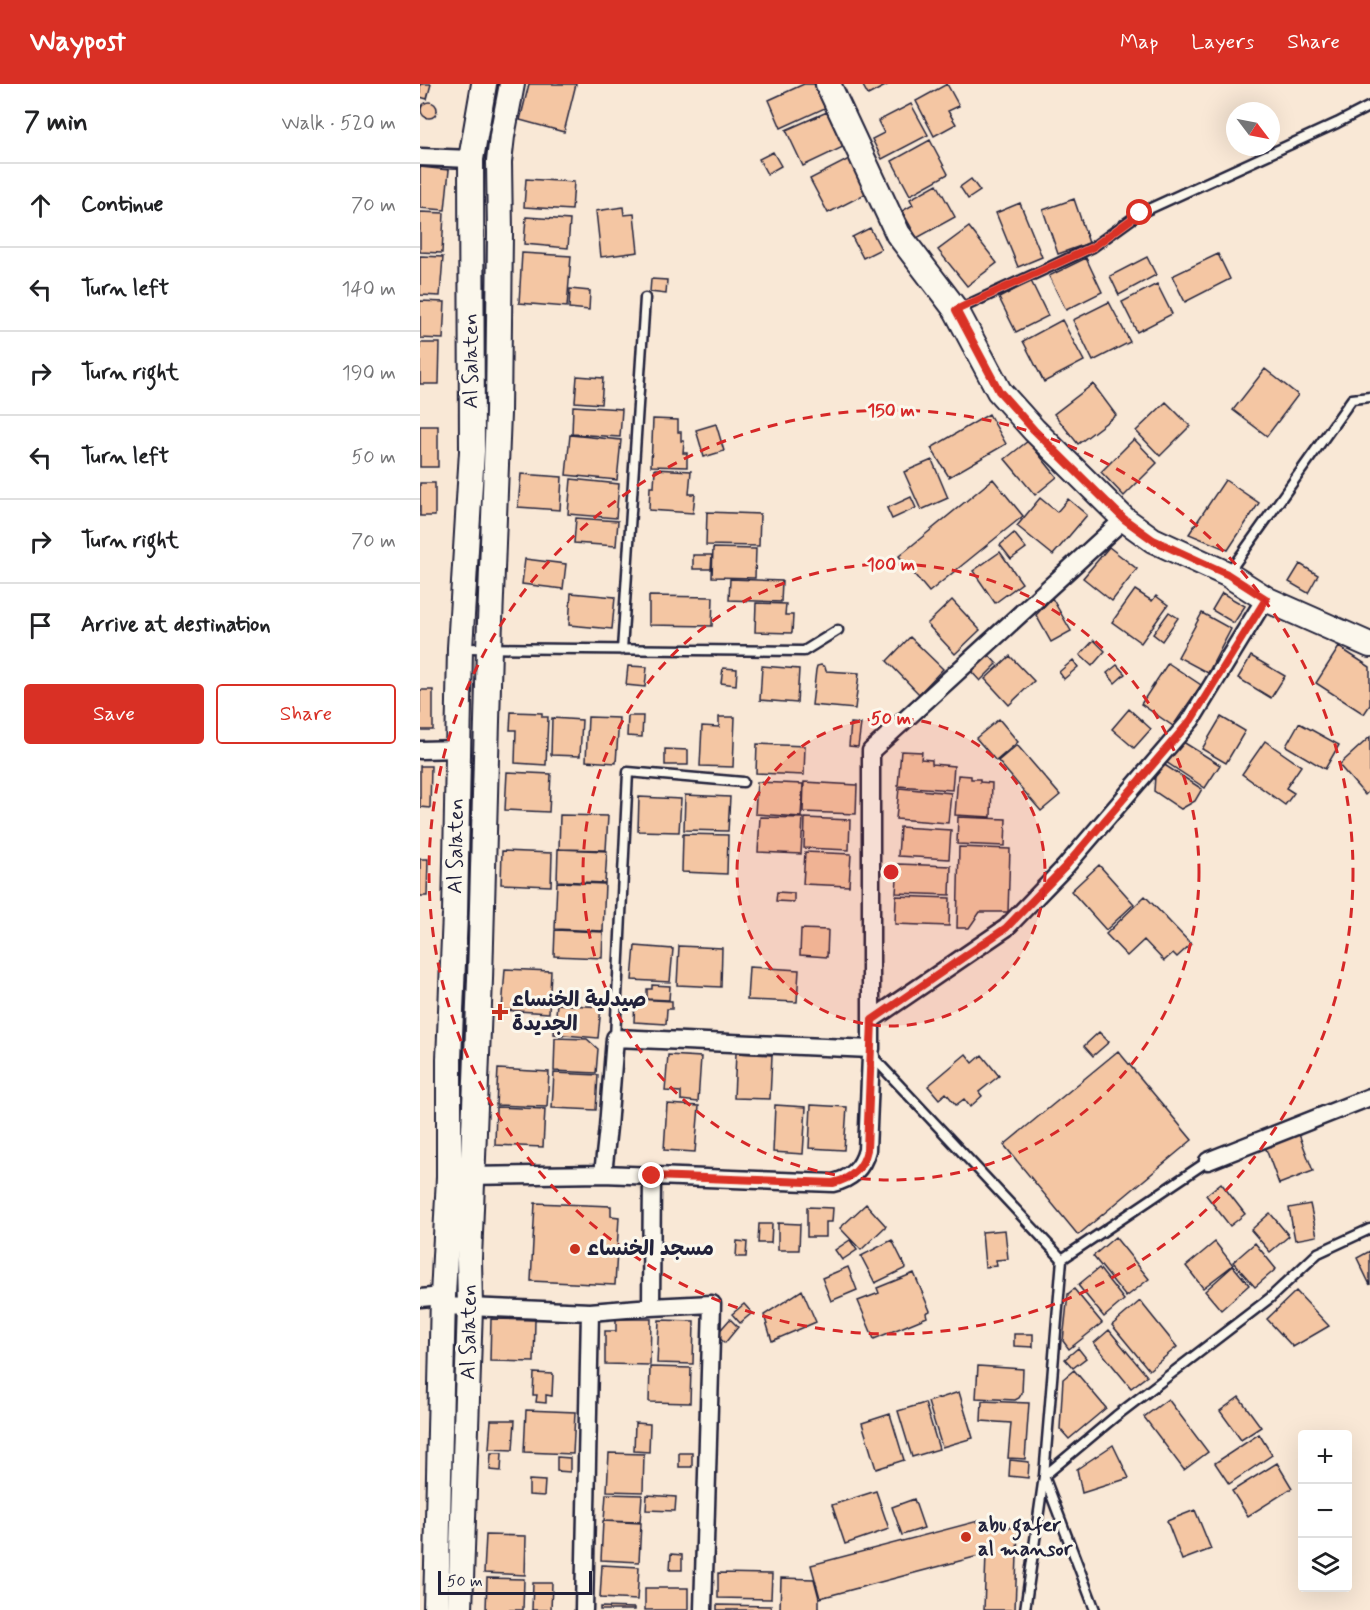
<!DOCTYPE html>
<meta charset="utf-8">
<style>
body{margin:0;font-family:Mynerve,"Playpen Sans Arabic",sans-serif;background:#f6f6f6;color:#202124}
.controls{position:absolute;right:18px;bottom:18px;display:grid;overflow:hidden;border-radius:6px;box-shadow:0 6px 24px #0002}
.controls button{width:54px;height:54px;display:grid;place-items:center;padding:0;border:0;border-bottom:2px solid #e0e0e0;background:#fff;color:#202124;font:30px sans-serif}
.compass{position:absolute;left:806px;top:18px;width:54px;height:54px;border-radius:50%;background:#fff;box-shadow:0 6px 24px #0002;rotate:122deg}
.scale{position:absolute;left:18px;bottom:15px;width:154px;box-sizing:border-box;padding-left:6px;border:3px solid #22223b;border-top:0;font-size:16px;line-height:21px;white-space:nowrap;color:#22223b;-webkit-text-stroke:4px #fbf7ec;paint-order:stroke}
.stop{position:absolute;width:18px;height:18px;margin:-14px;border:4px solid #d93025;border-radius:50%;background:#fff}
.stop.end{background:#d93025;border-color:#fff;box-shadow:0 2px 6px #0008}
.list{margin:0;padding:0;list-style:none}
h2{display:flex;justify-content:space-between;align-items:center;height:78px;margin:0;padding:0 24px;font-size:26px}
h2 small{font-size:20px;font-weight:400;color:#757577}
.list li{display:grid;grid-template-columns:39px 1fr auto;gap:18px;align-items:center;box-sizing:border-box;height:84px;padding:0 24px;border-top:2px solid #e0e0e0}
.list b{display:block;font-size:22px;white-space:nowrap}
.list em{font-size:20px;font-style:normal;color:#757577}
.actions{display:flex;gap:12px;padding:18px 24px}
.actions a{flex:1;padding:14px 0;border:2px solid #d93025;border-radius:6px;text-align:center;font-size:21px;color:#d93025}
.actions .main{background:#d93025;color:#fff}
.icon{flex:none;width:33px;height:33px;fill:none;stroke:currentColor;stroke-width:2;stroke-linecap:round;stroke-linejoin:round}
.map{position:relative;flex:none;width:950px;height:1526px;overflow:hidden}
header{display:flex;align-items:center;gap:36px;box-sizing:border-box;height:84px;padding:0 30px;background:#d93025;color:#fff}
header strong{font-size:28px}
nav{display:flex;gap:33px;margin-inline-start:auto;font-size:21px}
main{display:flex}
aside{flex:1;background:#fff}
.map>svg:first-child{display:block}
.building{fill:#f4c6a3;stroke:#22223b;stroke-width:1.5}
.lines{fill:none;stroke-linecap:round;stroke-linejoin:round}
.lane-casing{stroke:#22223b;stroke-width:13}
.street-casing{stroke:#22223b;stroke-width:21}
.secondary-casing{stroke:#22223b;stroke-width:28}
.lane{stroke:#fbf7ec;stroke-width:8}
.street{stroke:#fbf7ec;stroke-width:16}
.secondary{stroke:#fbf7ec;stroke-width:24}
.route{stroke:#d93025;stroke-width:8}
.ring{fill:none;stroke:#d62828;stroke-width:3;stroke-dasharray:10 8}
.poi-dot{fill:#c8321e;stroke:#fbf7ec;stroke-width:2}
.labels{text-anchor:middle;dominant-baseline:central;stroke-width:6;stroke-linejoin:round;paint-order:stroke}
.street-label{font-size:21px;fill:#22223b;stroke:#fbf7ec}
.poi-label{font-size:21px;font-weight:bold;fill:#22223b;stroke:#fbf7ec;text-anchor:start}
.centre{fill:#d62828;stroke:#fbf7ec;stroke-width:3}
.ring-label{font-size:18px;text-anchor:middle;font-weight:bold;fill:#d62828;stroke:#fbf7ec;stroke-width:6;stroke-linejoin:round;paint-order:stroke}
</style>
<header>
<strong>Waypost</strong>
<nav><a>Map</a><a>Layers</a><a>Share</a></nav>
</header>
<main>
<aside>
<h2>7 min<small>Walk · 520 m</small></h2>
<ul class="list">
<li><svg class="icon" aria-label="ahead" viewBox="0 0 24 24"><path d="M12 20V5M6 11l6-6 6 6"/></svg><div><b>Continue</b></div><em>70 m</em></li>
<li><svg class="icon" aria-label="left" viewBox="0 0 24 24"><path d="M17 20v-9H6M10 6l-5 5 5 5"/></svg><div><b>Turn left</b></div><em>140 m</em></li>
<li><svg class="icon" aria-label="right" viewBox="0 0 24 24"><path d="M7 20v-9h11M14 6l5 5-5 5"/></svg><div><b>Turn right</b></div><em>190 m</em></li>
<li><svg class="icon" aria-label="left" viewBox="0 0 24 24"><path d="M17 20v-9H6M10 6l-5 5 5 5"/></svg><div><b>Turn left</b></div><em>50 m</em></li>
<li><svg class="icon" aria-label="right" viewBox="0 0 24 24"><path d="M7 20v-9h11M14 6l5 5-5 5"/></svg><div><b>Turn right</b></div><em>70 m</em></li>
<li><svg class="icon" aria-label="arrive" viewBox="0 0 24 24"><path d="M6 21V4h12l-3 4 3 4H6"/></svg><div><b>Arrive at destination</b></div></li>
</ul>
<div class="actions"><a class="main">Save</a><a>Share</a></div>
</aside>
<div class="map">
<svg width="950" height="1526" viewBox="0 0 950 1526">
<rect width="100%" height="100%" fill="#f9e8d6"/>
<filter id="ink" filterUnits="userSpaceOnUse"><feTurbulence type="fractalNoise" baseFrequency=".0167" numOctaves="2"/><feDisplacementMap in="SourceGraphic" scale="12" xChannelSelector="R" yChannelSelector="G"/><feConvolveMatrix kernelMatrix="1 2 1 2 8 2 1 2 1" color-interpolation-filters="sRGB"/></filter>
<g filter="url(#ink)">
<path class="building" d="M0,0h11l-4,15 -7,-2z
M109,0h47l-12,48 -44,-12z
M384,0h10l11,24 -44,20 -12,-28z
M442,0h27l-21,11z
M527,0l12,22 -11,5 8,13 -22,12 -18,-35z
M1 26a8 8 0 1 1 16 0a8 8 0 1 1-16 0Z
M491,20l17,31 -46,24 -10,-20 12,-6 -6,-12z
M407,28l16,35 -40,19 -17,-36z
M510,56l18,34 -38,21 -18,-34z
M353,68l8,14 -14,8 -8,-15z
M429,75l18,34 -39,20 -18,-34z
M0,83l29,3 -4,40 -25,-2z
M106,95l48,3 -2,28 -48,-3z
M551,95l9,12 -12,8 -8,-12z
M517,100l18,33 -38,21 -15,-27 11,-6 -3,-6z
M654,115l15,44 -31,11 -15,-44z
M600,119l22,54 -24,10 -22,-54z
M203,123l1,8 10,-1 4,38 -37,5 -5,-46z
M0,128l24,1 -2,40 -22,-1z
M106,133l44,3 -2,28 -44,-4z
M549,143l28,36 -30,23 -29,-36z
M450,144l11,21 -18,9 -11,-21z
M102,169l49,3 -4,51 -48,-4z
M798,170l12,25 -45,23 -13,-26z
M0,172l23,1 -3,39 -20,-1z
M727,173l9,18 -37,20 -9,-19z
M666,174l16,34 -36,18 -17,-34z
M231,195l16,1 -1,14 -16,-2z
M611,197l17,35 -32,16 -17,-34z
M737,200l15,30 -35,18 -15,-30z
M150,205l20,2 -1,19 -20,-2z
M0,217l25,1 -2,37 -23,-1z
M689,218l21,40 -37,19 -20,-41z
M642,236l22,41 -40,21 -21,-41z
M0,259h20l-1,41h-19z
M845,285l33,26 -31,41 -34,-26z
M157,292l26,2 -2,26 -26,-2z
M673,300l23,31 -38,29 -24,-30z
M746,318l24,24 -30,30 -24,-25z
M153,322l49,3 -2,28 -48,-3z
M569,330l17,30 -57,33 -18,-29z
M233,335l25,1v12h3v9h3l-1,12h4v14l-36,-1z
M296,340l8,27 -20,6 -8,-27z
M0,342h18v41h-18z
M150,351l51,5 -4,40 -51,-5z
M714,355l23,24 -33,33 -23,-24z
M608,357l29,36 -22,18 -30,-36z
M512,376l16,38 -27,12 -17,-38z
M235,385l36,2 -2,23h6l-2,19 -44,-3 1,-23h4z
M101,390l41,3 -2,33 -42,-3z
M151,395l48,5 -3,34 -48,-4z
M573,395l30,37 -94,76 -30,-36z
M805,396l34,23 -31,47 -39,-16z
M0,399h15v33h-15z
M491,413l5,11 -24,11 -5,-11z
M620,414l17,14 11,-13 19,16 -34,40 -36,-29z
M287,428l53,2 -1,32 -53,-1z
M156,434l42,3 -2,25 -42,-3z
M594,449l12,15 -15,11 -11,-14z
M689,463l28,22 -25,32 -29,-23z
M293,464l43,1 -1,29 -43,-1z
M580,468l22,31 -27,20 -22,-32z
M273,471h19l-1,14h-18z
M105,475l41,5 -3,25 -41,-5z
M880,480l18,11 -10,18 -19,-11z
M310,495l52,2 -1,21 -52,-2z
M715,506l17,11 4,-5 12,9 -27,38 -29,-21z
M151,509l44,4 -3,32 -43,-4z
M802,509l23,13 -11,17 -22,-13z
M229,512l64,1 -1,29 -63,-1z
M632,514l19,33 -20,11 -15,-27z
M532,516l28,30 -25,24 -28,-30z
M336,519l30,1 -1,11h8l-1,18 -37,-1z
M749,528l9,6 -16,23 -9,-7z
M782,529l29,16 -23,44 -30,-16z
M490,553l33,32 -24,25 -32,-33z
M674,556l11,11 -13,15 -12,-11z
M919,563l31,20v38l-6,9 -48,-31z
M566,568l11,12 -17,17 -11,-12z
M590,572l24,25 -25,24 -24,-26z
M831,572l34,20 -14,22 -33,-20z
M653,576l5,7 -14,12 -5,-7z
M748,579l33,22 -28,41 -32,-22z
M401,581l4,2 1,4 33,2 -4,36 -43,-4 4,-35 1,-4z
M697,581l8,9 -10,9 -8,-10z
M208,582l19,1 -2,20 -19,-2z
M342,582l37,3 -2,34 -37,-3z
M303,584l14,1 -1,16 -15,-2z
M0,606h13v40h-13z
M709,625l22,20 -17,19 -22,-19z
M91,628l31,1v4h6l-2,48 -31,-2 1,-33h-6z
M208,632h15l-1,21 -15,-1z
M168,633l31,1 -3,45 -30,-2z
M299,633h16l-2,50 -33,-1 2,-40 17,1z
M801,633l24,14 -19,32 -24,-14z
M132,634l30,2 -2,36 -29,-1z
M579,635l19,23 -22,19 -20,-23z
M431,639l10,1 -3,23 -9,-1z
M879,639l40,22 -14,24 -39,-23z
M950,653v53l-5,5 -26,-30z
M760,656l40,25 -15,23 -39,-26z
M845,657l36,25 -15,22 8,5 -9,12 -43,-31z
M337,660l48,2 -1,29 -48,-2z
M597,661l43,50 -19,16 -43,-50z
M245,665l23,1v15h-23z
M481,667l21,1 -1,7 11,1v4l22,2 -2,24 -54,-4z
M743,680l39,25 -7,12 -14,8 -27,-18 1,-15z
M0,682h11l-1,42 -10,-1z
M87,688l44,2 -2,38 -44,-2z
M538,691l13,1v3h9v3l12,1 -1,34 -36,-2z
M337,698l46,2 -2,33 -46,-3z
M384,698l53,3 -1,29 -53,-2z
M479,704l52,5 -3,30 -52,-4z
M265,711l45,2 -2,34 -44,-1z
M219,713l42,2 -2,33 -41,-1z
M140,731l48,1 -2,34 -47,-1z
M340,733l43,1 -2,36 -43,-2z
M538,733l48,2 -1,27 -48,-2z
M385,734l45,2 -1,30 -45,-2z
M480,743l51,3 -2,29 -51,-3z
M263,750l45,1 -1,39 -45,-2z
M539,763l51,2 -2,63h-28l-11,16h-12z
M138,765l49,2 -2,32 -48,-2z
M82,767l50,2 -1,33 -50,-2z
M385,768l46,2 -2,32 -46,-2z
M0,775h8l-1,37h-7z
M478,780l53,2 -1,29 -54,-2z
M679,781l35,39 -28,26 -35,-39z
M137,798l48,2 -2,47 -48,-2z
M357,808l17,1v9l-18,-1z
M476,812l54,2 -1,28 -54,-2z
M725,812l46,48 -14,13 -4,-4 -9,8 -20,-21 -17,16 -21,-22z
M381,845l27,1 -1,27 -27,-2z
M135,846l48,2 -1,26 -48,-2z
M215,862l38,3 -3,33 -38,-2z
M259,862l43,2 -1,39 -44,-2z
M329,883l50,3 -2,32 -50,-2z
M85,885l46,2 -2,42 -47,-3z
M232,901l18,1 -1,14 -22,-1v-10h5z
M215,915l37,2v8h-5l-1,15 -32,-2z
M137,920l44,3 -3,31 -44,-4z
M679,948l10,10 -16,14 -9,-10z
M135,954l32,1 11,10 -2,24 -42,-2z
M698,967l74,89 -114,95 -74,-90z
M316,969l36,2 -2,44 -36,-1z
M546,970l7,9 9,-8 17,21 -20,16 3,4 -12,11 -6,-8 -8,6 -10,-12 -7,6 -11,-13z
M248,971l33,2 -3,45 -17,-2v-8l-16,-1z
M78,985l51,3 -2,35 -51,-2z
M134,989l44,2 -2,35 -44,-2z
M247,1020l32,2 -4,46 -31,-2z
M355,1021l31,2 -3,47 -30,-2z
M391,1021l36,2 -3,43 -35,-2z
M76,1023l49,2 -2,38 -48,-2z
M877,1045l16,42 -34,13 -16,-43z
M801,1099l24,31 -15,12 -24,-31z
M115,1119l76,3v10l8,1 -4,68 -84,-4z
M446,1120l20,22 -25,24 -21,-22z
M890,1120l7,32 -22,4 -6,-32z
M387,1123l26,1 -1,14h-6v15h-19z
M850,1129l19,23 -19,16 -19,-22z
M358,1139l22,1 -1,26h-21z
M339,1140h13l-1,19h-13z
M585,1146l3,29 -12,1 1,6 -12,1 -3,-35z
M695,1153l34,42 -23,18 -33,-41z
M430,1156l7,10 -15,10 -7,-10z
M472,1156l14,28 -31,15 -14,-27z
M317,1157l10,1 -1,15h-10z
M795,1158l18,23 -30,23 -17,-22z
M835,1159l21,26 -21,18 -22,-25z
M950,1167v34l-13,-27z
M813,1182l16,19 -28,25 -16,-19z
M428,1183l9,23 -26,11 -9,-23z
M679,1184l25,32 -20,17 -26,-32z
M494,1189l16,38 -4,2 1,4 -53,22 -16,-38 21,-8 -2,-5z
M654,1205l28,34 -33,26 -6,-8 5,-47z
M382,1206l14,32 -44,19 -8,-26z
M876,1207l33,35 -36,21 -26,-28z
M720,1217l37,46 -28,23 -37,-45z
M324,1220l8,9 -12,10 -8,-9z
M71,1235l44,1 -1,42 -44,-1z
M196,1235h35l-1,46 -45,-1v-33h11z
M310,1235l8,8 -13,16 -9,-8z
M239,1236l35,1 -1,43 -36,-1z
M689,1246l38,46 -16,12 -37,-45z
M594,1250h19v13l-19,-1z
M658,1264l8,10 -13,10 -8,-9z
M558,1282l45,3 -1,24 -3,5 -4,2 -39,-2z
M230,1283l41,1 -1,35 -41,-1z
M654,1286l32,38 -37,31 -9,-10 3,-50z
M114,1289l19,1 -1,22 -6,-1v8l-10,-1 1,-7h-4z
M539,1308l14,46 -31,9 -14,-45z
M819,1313l22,30 -20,13 -21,-29z
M748,1315l40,53 -24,18 -40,-53z
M562,1317l47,2 -4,56 -17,-1 3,-35 -30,-2z
M505,1319l14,46 -27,8 -14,-46z
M106,1326l49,2 -2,42 -49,-2z
M470,1330l14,46 -28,9 -14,-46z
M71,1336h24l-2,30 -24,-1z
M215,1339l15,1 -1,28 -15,-1z
M839,1350l13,21 -43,29 -14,-21z
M693,1361l16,33 -47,15 -5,-24z
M71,1369h11l-1,18 -11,-1z
M189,1369l35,1 -1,38 -36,-1z
M259,1369h13v14h-13z
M137,1373l13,1v14l-13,-1z
M590,1376l19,2 -1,16 -19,-2z
M857,1379l15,25 -44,28 -16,-25z
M109,1396l16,1 -1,15 -15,-1z
M456,1407l13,38 -44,15 -13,-39z
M186,1410l36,1 -2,27 -36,-1z
M227,1411l29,2 -1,14 -29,-1z
M494,1415l10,29 -22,7 -10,-28z
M775,1426l16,39 -29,11 -15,-39z
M562,1436l5,6 31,2 -3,82h-31l2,-56 -166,44 -9,-33z
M183,1437l38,2 -2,39 -38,-2z
M66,1451l40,1 -1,39 -41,-2z
M251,1470l11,1v15h-12z
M182,1481l37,2 -2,33 -37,-2z
M298,1489l54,1 -1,25 -53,-1z
M67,1494l37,1 -1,31h-37z
M361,1494l33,1 5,19v12h-39z
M113,1499h19l-1,27h-19z
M225,1504h43v22h-43z
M297,1521l54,1 -1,4h-53z
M180,1523l34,1v2h-34z"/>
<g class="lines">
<g class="lane-casing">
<path id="lane" d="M539,225l134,-62 47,-34 197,-90 33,-17
M809,488l123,-173 18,-2
M41,564l343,3 34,-21
M202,566l23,-352
M195,954l13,-266 115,10
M451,971l191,204 146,-98
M605,1526l19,-134 18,-217
M675,1526l-51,-134 72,-60 154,-118 48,-45 52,-24"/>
</g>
<g class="street-casing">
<path id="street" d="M0,73l51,2
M0,666l39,-1
M451,936v-269l253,-232
M788,1077l162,-64
M183,1090l5,-47 7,-89 256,11v-29l135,-92 59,-61 126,-147 74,-121
M44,1092l139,-2 230,9c18,-4 29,-14 34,-33l4,-94
M0,1214l23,-2
M23,1222l147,6 61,-5 1,-131
M231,1223l61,-3 -9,306
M164,1526l6,-298"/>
</g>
<g class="secondary-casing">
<path id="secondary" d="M408,0l70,150 58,76 43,81 35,39 90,89 29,21 74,34 41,26 102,45
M16,1526l7,-314 6,-119v-118l6,-145 5,-266 12,-197 -1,-292 13,-75
M40,1526l10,-303 -1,-48 11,-280 9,-331 9,-235 2,-180 -1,-71 3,-26 10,-52"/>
</g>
<use href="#lane" class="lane"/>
<use href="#street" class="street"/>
<use href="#secondary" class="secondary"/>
</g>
</g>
<g class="lines" filter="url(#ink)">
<path class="route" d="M232,1092l181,7c18,-4 30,-14 34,-33l5,-130 134,-92 59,-61 126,-147 75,-121 -39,-25 -74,-34 -29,-21 -90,-89 -35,-39 -43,-81 137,-63 47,-34"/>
</g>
<circle cx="471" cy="788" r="154" fill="#d62828" fill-opacity=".12"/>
<g class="ring">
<circle cx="471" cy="788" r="154"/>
<circle cx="471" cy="788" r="308"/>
<circle cx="471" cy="788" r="462"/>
</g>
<g class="poi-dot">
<path d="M77 919h6v6h6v6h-6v6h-6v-6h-6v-6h6z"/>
<circle cx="155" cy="1165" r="6"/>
<circle cx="546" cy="1453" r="6"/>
</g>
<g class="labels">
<g class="street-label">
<text transform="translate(51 277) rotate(-90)">Al Salaten</text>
<text transform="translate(36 762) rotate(-89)">Al Salaten</text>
<text transform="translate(49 1248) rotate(-89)">Al Salaten</text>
</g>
<g class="poi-label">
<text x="92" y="916">صيدلية الخنساء<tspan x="92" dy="24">الجديدة</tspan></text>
<text x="167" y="1165">مسجد الخنساء</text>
<text x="558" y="1441">abu gafer<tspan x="558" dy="24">al mansor</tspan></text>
</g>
</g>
<circle cx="471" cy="788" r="9" class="centre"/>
<g class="ring-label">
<text x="471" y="332">150 m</text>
<text x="471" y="486">100 m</text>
<text x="471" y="640">50 m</text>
</g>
</svg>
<div class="controls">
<button>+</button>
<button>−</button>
<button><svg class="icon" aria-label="layers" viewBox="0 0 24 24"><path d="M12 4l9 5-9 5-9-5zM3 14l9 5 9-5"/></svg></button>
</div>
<svg class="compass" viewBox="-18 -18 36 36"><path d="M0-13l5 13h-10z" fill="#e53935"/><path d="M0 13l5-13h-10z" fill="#757577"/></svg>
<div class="scale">50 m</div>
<div class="stop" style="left:720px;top:129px"></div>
<div class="stop end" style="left:232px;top:1092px"></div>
</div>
</main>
